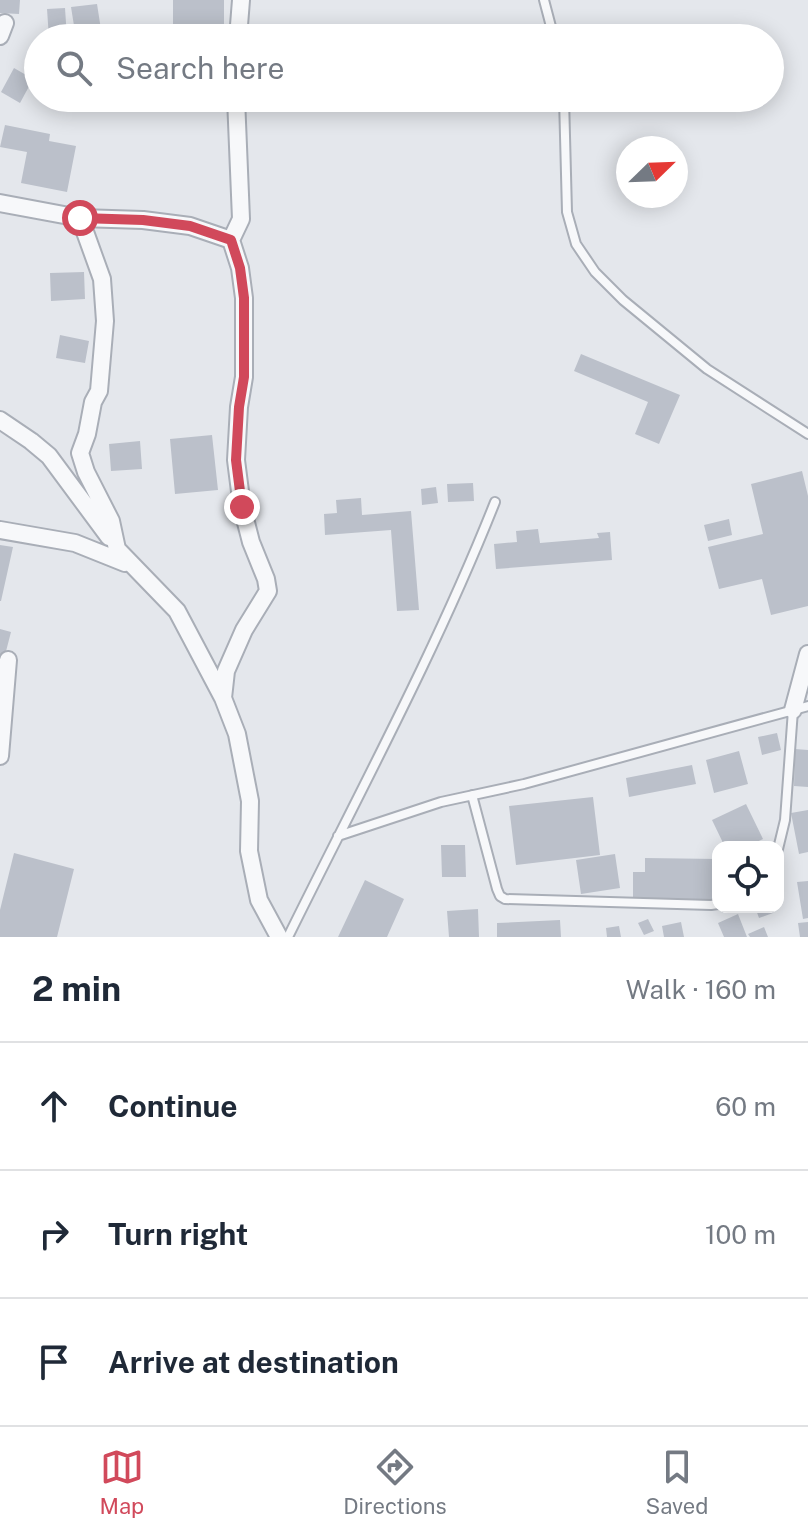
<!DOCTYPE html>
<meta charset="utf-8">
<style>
body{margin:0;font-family:"Public Sans",sans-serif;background:#f2f2f3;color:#1f2937}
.controls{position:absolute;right:24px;bottom:24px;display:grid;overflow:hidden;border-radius:16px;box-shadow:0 4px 20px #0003}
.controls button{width:72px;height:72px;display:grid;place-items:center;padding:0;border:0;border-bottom:2px solid #e0e1e3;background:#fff;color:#1f2937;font:40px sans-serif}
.compass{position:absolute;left:616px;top:136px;width:72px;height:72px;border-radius:50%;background:#fff;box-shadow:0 4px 20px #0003;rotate:67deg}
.stop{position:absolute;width:24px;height:24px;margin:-18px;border:6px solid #d1495b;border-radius:50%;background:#fff}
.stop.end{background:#d1495b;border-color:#fff;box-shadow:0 2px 8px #0008}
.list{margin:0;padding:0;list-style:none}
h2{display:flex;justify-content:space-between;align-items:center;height:104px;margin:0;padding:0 32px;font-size:34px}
h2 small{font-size:26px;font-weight:400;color:#747a83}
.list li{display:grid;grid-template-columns:52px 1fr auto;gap:24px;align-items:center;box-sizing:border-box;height:128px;padding:0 32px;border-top:2px solid #e0e1e3}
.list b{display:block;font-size:30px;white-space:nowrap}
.list em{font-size:26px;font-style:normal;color:#747a83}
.icon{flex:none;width:44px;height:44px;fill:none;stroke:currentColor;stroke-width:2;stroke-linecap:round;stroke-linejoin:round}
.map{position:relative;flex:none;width:808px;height:937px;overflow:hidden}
.search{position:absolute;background:#fff;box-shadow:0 4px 20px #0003;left:24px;right:24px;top:24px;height:88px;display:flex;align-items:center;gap:20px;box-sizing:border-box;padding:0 28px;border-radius:44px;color:#747a83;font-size:30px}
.sheet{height:488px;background:#fff}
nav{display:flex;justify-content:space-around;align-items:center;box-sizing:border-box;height:112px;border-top:2px solid #e0e1e3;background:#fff;font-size:22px;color:#747a83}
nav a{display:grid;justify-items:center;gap:4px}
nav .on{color:#d1495b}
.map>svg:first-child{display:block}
.building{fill:#bbc0ca}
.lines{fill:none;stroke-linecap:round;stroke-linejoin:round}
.lane-casing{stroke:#a9aeb7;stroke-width:12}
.street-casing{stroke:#a9aeb7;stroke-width:20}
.lane{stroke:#f7f8fa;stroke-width:8}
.street{stroke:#f7f8fa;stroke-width:16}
.route{stroke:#d1495b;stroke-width:10}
</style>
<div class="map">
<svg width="808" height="937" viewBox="0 0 808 937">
<rect width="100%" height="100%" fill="#e4e7ec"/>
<path class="building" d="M0,0h20l-1,14 -19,-1z
M173,0h51v29h-9v8h-42z
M97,4l5,32 -26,2 -5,-31z
M65,8l2,30h-18l-2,-29z
M131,32l1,6h-27v-4z
M14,68l19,11 -13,24 -19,-11z
M5,125l45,9 -1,7 27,5 -9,46 -46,-9 6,-31 -27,-5z
M84,272l1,27 -34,2 -1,-28z
M60,335l29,6 -4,22 -29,-5z
M581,354l99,41 -21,49 -24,-10 13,-32 -74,-31z
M212,435l6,55 -43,4 -5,-55z
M140,441l2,28 -31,2 -2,-27z
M802,471l6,25v110l-37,9 -9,-36 -43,10 -11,-42 55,-13 -12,-50z
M473,483l1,18 -26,1 -1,-18z
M436,487l2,16 -16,2 -1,-16z
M361,498l1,17 49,-4 8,99 -22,1 -6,-81 -66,5 -1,-21 13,-1 -1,-13z
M729,519l3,16 -24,6 -4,-16z
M538,529l2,14 59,-5 -2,-5 13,-1 2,28 -116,9 -2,-25 23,-2 -1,-11z
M0,545l13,2 -12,54h-1z
M0,629l11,3 -7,27 -4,-1z
M777,733l4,17 -19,5 -4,-18z
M795,749l13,1v37l-14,-1z
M739,751l9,33 -34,9 -8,-33z
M692,765l4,19 -67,13 -3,-19z
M593,797l7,58 -84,10 -7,-59z
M746,804l17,35 -17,8h-21l-13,-27z
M808,810v42l-9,2 -8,-41z
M441,845h24l1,32h-24z
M14,853l60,16 -17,68h-57v-27z
M615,854l5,34 -39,6 -5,-34z
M645,858l73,1 -1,43 -84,-3v-27h12z
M365,880l39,19 -17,38h-49z
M808,881v37l-5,1 -6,-37z
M755,907h16l2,6 -14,5z
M478,909l1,28h-30l-2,-26z
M738,914l9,23h-23l-6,-14z
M648,919l6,12 -10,4 -6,-12z
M560,920l1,17h-64v-14z
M681,922l3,15h-20l-2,-11z
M808,922v15h-8l-2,-14z
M619,926l2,11h-14l-1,-9z
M764,927l4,10h-18l-2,-3z"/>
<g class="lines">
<g class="lane-casing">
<path id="lane" d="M544,0l10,38
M564,98l3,114 9,32 19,28 28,28 84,69 101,65
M472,795l25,94 3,7 5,3 206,6 7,-1
M338,836l103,-34 83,-18 284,-78
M778,849l7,-29 8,-110
M288,937c71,-144 148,-286 207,-435"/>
</g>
<g class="street-casing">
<path id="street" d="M0,36l5,-13
M238,38l3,-38
M236,98l5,121 -10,21 9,28 4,30v79l-5,30 -3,53 6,47 9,35 15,37 2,12 -24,39 -18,41 -3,27 14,36 13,67 -1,50 10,49 20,37
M0,203l80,15 63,2 47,6 41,14
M80,218l22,61 3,42 -6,70 -6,11 -6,32 -7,19 6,19 25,49 6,28 60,62 46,87
M0,420l31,21 18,15 60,81
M0,530l75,13 50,20
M793,710l15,-56
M0,756l8,-96"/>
</g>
<use href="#lane" class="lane"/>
<use href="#street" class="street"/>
</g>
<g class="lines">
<path class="route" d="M80,218l63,2 47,6 41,14 9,28 4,30v79l-5,30 -3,53 6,47"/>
</g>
</svg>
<div class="controls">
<button><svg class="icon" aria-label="locate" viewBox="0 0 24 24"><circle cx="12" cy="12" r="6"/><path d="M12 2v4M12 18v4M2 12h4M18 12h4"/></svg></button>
</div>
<svg class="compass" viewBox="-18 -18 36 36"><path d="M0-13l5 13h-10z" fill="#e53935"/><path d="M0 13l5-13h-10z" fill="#747a83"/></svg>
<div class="stop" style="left:80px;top:218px"></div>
<div class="stop end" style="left:242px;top:507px"></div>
<div class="search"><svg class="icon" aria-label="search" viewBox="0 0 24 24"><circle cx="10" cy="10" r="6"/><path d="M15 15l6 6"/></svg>Search here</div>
</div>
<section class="sheet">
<h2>2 min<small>Walk · 160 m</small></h2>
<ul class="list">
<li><svg class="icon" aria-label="ahead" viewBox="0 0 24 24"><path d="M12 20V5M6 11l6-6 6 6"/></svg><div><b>Continue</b></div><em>60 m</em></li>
<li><svg class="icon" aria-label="right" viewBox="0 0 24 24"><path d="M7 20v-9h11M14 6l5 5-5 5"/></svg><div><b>Turn right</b></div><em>100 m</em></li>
<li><svg class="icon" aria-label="arrive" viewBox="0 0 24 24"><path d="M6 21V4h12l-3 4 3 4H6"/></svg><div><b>Arrive at destination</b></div></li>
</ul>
</section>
<nav>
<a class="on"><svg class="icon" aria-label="map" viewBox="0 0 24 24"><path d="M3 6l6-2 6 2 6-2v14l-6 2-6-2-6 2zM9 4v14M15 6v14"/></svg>Map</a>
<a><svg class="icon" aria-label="directions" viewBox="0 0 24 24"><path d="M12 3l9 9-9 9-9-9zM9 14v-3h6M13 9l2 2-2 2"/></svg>Directions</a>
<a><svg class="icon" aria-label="saved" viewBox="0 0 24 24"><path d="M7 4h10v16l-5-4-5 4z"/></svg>Saved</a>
</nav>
